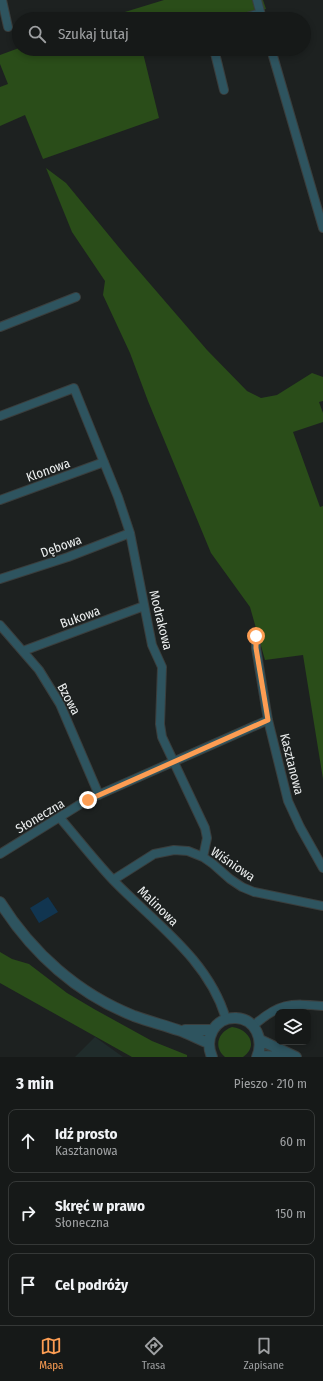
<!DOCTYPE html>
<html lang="pl">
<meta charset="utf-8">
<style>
body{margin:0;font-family:"Fira Sans Condensed",sans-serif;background:#232625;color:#f1f3f6}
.controls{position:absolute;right:12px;bottom:12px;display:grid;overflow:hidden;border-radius:8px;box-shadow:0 2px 6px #0003}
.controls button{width:36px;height:36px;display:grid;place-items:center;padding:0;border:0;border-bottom:1px solid #353837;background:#161918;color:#f1f3f6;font:20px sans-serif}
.stop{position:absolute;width:12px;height:12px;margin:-9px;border:3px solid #fc9d53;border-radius:50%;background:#fff}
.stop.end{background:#fc9d53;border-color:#fff;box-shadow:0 1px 4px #0008}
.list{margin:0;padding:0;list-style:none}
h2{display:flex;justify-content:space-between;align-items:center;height:52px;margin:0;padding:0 16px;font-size:17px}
h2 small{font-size:13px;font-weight:400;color:#9ea0a2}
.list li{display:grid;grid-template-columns:26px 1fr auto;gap:12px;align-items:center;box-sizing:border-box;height:64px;margin:0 8px 8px;padding:0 8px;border:1px solid #353837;border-radius:8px}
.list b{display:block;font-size:15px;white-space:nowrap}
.list p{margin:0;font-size:13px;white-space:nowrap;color:#9ea0a2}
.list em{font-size:13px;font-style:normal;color:#9ea0a2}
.icon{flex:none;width:22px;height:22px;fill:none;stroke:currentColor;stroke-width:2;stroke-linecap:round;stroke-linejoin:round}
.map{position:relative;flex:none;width:323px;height:1057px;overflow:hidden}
.search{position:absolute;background:#161918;box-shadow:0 2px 6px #0003;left:12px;right:12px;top:12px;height:44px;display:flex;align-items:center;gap:10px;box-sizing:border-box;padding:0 14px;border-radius:22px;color:#9ea0a2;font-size:15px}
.sheet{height:268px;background:#161918}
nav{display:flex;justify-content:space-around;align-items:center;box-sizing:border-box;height:56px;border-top:1px solid #353837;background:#161918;font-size:11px;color:#9ea0a2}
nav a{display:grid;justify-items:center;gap:2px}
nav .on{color:#fc9d53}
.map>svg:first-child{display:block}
.built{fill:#202c2b}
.green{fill:#2a4d19}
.water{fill:#113550}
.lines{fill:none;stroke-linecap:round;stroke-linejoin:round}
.minor-casing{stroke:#3a3e3d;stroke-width:10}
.tertiary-casing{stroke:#3a3e3d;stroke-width:12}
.minor{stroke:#2e545f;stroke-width:8}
.tertiary{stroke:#2e545f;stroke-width:10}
.route{stroke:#fc9d53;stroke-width:5}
.labels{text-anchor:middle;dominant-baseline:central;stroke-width:3;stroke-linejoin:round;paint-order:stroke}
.street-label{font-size:13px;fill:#ecefef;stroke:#1d2120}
</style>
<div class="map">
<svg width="323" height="1057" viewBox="0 0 323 1057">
<rect width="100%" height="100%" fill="#1d2120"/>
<path class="built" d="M95,1037l28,20h-48z"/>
<path class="green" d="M164,0h99l3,9 -38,10h-126z
M19,48l123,1 17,69 -116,41 -18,-44 -25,11v-39l8,-3 -8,-20v-9z
M46,168l20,15 60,73 81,94 40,41 14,7 16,-3 35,-22 11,4v24l-4,1 4,11v9l-30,10 27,75 3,-1v273l-20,-124 -38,5 -15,-53 -39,-54 -63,-152 -18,-48 -27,-58 2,-14 -33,-49z
M0,952l12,7 17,5 38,29 27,16 58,32 35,14v2h-55l-132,-74z
M232,1027c17,2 27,19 11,30h-18c-12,-10 -7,-25 7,-30z"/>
<path class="water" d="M48,897l10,15 -19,11 -9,-15z"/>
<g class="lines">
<g class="minor-casing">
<path id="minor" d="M2,0l6,27
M257,0l5,19
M241,19l19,-6
M214,49l10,41
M271,49l52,179
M0,327l76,-30
M0,416l74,-28 44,109 12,36 22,112 10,22 -2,57 2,13 43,91 2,10 -4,19
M0,500l104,-38
M0,579l68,-22 62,-24
M0,625l39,45 21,34 39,91
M256,636v12l12,72 20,81 12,26 23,41
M23,651l121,-45
M60,818c18,21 35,43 54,63 41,42 95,79 112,138
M0,854l87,-54 181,-80
M113,880l41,-26 20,-4 14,1 15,6 10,7 17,15 12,8 12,5 69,14
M253,1026c26,-23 36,-23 70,-20"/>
</g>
<g class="tertiary-casing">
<path id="tertiary" d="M0,902c32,51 78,92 134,114 14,5 29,9 44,14 10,3 20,9 30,13
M185,1030h27
M260,1040l36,17
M258,1056l34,1
M212,1057c-8,-18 2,-40 24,-39 20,1 28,22 21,39"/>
</g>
<use href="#minor" class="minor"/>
<use href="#tertiary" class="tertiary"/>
</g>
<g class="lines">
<path class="route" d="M88,800l180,-80 -12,-72v-12"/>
</g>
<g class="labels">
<g class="street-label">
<text transform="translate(48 470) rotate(-20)">Klonowa</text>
<text transform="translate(61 546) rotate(-20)">Dębowa</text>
<text transform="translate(80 617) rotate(-20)">Bukowa</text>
<text transform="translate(161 620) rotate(76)">Modrakowa</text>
<text transform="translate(69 699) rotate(62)">Bzowa</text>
<text transform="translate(292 764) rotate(76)">Kasztanowa</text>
<text transform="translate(40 816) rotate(-31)">Słoneczna</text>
<text transform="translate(233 864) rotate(34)">Wiśniowa</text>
<text transform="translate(158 906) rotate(44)">Malinowa</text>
</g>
</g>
</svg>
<div class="controls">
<button><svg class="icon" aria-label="layers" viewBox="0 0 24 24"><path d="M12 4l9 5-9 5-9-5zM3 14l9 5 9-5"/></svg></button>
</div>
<div class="stop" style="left:256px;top:636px"></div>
<div class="stop end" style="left:88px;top:800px"></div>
<div class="search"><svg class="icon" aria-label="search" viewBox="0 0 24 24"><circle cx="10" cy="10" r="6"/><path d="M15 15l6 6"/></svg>Szukaj tutaj</div>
</div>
<section class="sheet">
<h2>3 min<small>Pieszo · 210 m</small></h2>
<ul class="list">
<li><svg class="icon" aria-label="ahead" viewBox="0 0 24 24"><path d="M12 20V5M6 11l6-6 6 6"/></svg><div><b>Idź prosto</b><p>Kasztanowa</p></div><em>60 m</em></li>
<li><svg class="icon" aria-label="right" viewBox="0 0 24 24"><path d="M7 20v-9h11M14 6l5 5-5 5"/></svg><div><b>Skręć w prawo</b><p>Słoneczna</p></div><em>150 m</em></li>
<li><svg class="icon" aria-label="arrive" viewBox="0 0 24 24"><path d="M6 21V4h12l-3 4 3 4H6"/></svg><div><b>Cel podróży</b></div></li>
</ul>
</section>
<nav>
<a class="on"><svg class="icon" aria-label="map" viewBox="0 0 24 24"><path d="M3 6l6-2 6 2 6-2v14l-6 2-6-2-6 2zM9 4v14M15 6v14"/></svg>Mapa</a>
<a><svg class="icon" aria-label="directions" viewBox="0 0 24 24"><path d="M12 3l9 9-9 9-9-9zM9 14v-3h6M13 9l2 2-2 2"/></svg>Trasa</a>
<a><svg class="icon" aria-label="saved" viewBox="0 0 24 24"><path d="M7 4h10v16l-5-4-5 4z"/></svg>Zapisane</a>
</nav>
